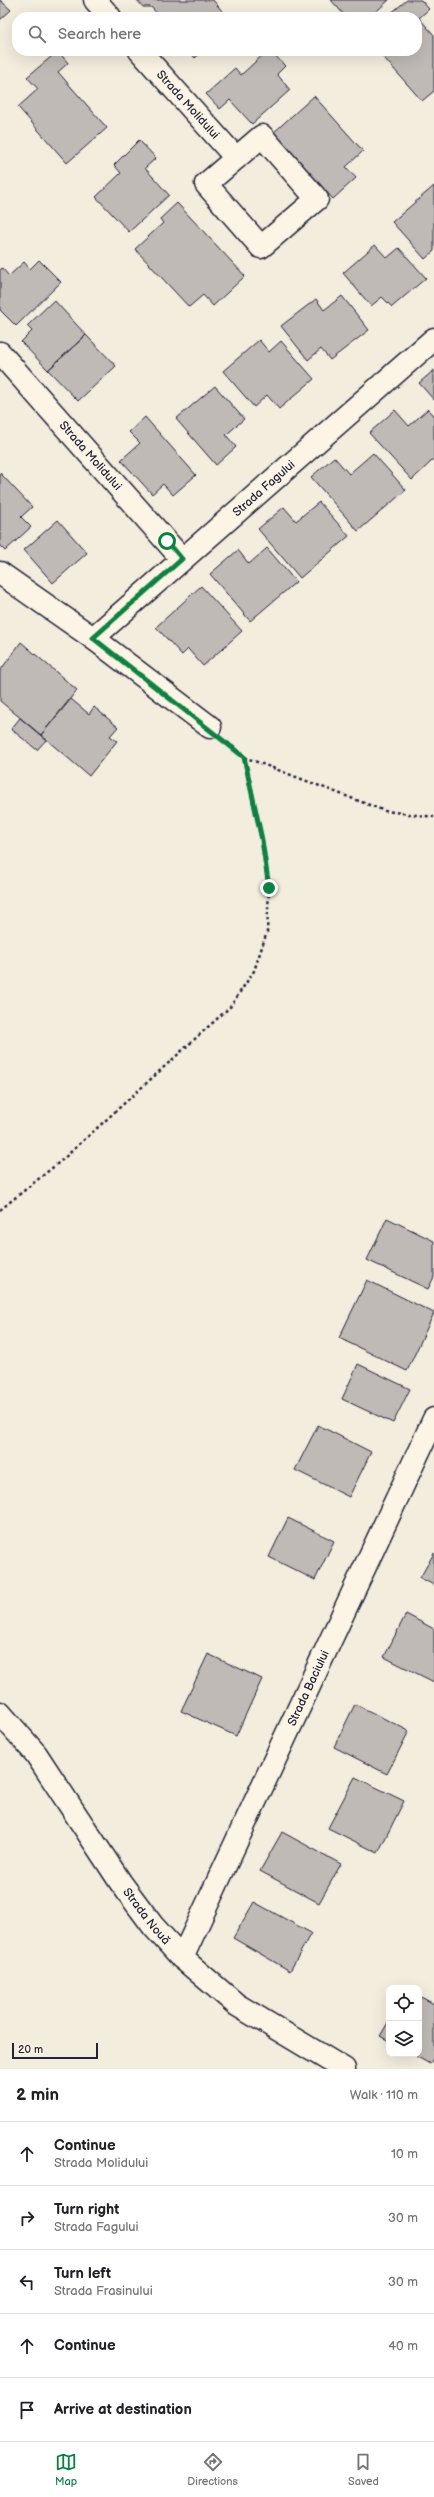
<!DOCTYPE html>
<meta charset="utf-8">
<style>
body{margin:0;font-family:"Balsamiq Sans",sans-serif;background:#f6f6f6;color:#202124}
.controls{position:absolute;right:12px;bottom:12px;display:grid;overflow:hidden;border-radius:8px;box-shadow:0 4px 16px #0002}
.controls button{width:36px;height:36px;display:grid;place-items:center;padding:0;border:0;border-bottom:1px solid #e0e0e0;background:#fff;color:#202124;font:20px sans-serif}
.scale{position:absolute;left:12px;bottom:10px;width:86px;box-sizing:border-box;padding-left:4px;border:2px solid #22223b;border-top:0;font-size:11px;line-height:14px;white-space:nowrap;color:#22223b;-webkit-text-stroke:3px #fcf5e5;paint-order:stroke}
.stop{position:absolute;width:12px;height:12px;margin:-9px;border:3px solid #0b8043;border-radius:50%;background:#fff}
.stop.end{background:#0b8043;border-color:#fff;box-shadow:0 1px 4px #0008}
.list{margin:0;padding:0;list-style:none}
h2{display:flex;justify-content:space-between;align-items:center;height:52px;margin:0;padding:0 16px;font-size:17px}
h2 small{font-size:13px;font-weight:400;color:#757577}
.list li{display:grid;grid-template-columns:26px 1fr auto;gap:12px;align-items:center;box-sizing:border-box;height:64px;padding:0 16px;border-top:1px solid #e0e0e0}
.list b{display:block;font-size:15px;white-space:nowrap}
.list p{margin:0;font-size:13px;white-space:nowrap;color:#757577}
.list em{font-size:13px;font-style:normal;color:#757577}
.icon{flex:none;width:22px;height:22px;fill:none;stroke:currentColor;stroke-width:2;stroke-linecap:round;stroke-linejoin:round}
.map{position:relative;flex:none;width:434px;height:2069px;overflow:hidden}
.search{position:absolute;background:#fff;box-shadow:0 4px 16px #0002;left:12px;right:12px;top:12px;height:44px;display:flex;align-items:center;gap:10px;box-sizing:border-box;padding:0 14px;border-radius:16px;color:#757577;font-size:15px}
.sheet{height:372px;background:#fff}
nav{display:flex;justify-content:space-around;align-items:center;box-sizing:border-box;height:56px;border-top:1px solid #e0e0e0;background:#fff;font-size:11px;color:#757577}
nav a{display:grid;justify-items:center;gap:2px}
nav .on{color:#0b8043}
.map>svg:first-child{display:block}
.building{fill:#bfbab6;stroke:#22223b}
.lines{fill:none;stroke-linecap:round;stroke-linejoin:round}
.minor-casing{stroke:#22223b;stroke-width:25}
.path{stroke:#22223b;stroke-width:2.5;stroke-dasharray:3 3;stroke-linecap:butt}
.minor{stroke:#fcf5e5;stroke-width:22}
.route{stroke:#0b8043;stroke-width:5}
.labels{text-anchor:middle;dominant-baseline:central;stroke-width:3;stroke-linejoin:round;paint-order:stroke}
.street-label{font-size:12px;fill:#22223b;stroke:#fcf5e5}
</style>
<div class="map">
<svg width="434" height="2069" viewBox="0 0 434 2069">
<rect width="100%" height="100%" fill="#f3edde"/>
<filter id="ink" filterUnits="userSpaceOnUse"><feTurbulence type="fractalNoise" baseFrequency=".025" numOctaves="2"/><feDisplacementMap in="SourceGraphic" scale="8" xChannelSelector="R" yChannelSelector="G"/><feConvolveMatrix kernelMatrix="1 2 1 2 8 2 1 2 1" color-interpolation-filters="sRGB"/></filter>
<g filter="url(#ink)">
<path class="building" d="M0,0l11,10 -11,10z
M137,0h76l14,17h-67l-9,-10h-8z
M331,0h58l-19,17h-24z
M407,0h14l8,9 -10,9 15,17v56l-12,10 -44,-50h39v-34h-25l-2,-3z
M58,51l10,12 -10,9 49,56 -40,35 -49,-56 20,-18 -11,-12z
M189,51h14l-8,7z
M267,51h4l14,15 -8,8 13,16 -38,34 -22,-24 -10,9 -14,-15 29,-26 6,7z
M314,96l49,55 -17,16 10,11 -23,21 -60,-66z
M139,140l17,18 -11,10 24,27 -40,37 -33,-35 25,-24 -7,-8z
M434,186v65l-9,8 -33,-37z
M177,203l68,73 -32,30 -10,-11 -14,12 -54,-58 28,-26 -3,-4z
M375,245l12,13 12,-10 27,30 -34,29 -10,-10 -11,9 -28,-33z
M39,260l22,22 -45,44 -16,-16v-40l2,-2 7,8 15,-14 6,7z
M342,296l27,34 -39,30 -9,-11 -13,11 -27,-34 35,-27 8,11z
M54,300l32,35 -38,35 -27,-28 11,-11 -5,-5z
M86,335l30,31 -38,35 -30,-31z
M259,340l10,12 12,-11 33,38 -35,30 -12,-14 -13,12 -31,-36z
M434,370v30l-15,-17z
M215,386l29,33 -18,16 10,12 -20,18 -40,-46z
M428,409l6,6v44l-22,21 -43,-47 26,-23 14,16z
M145,417l51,58 -23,20 -10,-11 -11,10 -31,-34 19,-17 -11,-11z
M373,453l33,37 -48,41 -47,-54 23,-20 15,17z
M0,473l32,34 -11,10 10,10 -26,24 -5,-5z
M319,502l30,34 -49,42 -42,-49 26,-22 12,14z
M58,520l29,33 -34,30 -29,-33z
M267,548l29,34 -46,39 -40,-47 28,-24 11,14z
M201,586l41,45 -39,35 -15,-17 -6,6 -26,-28z
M21,642l56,48 -36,45 -41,-34v-30z
M71,699l18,15 5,-7 24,20 -8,9 7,5 -28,35 -48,-41z
M20,718l26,22 -9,10 -26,-21z
M387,1218l47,23v36l-6,12 -61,-29z
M367,1280l67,33 -27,58 -68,-33z
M358,1364l52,25 -17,34 -51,-24z
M318,1425l53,27 -22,45 -54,-27z
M288,1518l46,23 -19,39 -46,-23z
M434,1553v32l-14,-7z
M406,1614l28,15v53l-50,-25z
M208,1654l54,25 -26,57 -55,-25z
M355,1704l54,27 -22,43 -53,-27z
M355,1777l49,24 -26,52 -50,-25z
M282,1832l59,32 -22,39 -59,-32z
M254,1902l57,31 -21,38 -57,-33z
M419,1996l15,8v52l-4,8 -18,-10h7z
M389,2021v20l-9,-5z"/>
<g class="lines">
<g class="minor-casing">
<g id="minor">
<path d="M95,0l15,17"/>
<path id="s1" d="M140,51l96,107"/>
<path d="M262,136l55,63 -56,48 -55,-63z"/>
<path id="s2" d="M0,353l182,206"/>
<path d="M0,573l93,65 117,89"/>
<path id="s3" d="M93,638l341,-299"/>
<path id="s4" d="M0,1713l36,41 85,129 32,43 29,32 55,47 107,64"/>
<path id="s5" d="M182,1958l252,-539"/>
</g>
</g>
<path class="path" d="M244,757l141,54 49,6
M0,1210l62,-50 168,-153 24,-36 13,-39 2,-43 -7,-49 -18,-83 -16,-14"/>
<use href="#minor" class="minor"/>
</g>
</g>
<g class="lines" filter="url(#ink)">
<path class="route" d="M167,541l15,18 -89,79 151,119 18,83 7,48"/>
</g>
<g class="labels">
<g class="street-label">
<text stroke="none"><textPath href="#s1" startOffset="72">Strada Molidului</textPath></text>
<text stroke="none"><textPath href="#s2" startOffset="137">Strada Molidului</textPath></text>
<text stroke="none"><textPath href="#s3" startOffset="227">Strada Fagului</textPath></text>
<text stroke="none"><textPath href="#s5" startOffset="298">Strada Baciului</textPath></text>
<text stroke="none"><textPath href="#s4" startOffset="251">Strada Nouă</textPath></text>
</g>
</g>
</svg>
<div class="controls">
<button><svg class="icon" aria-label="locate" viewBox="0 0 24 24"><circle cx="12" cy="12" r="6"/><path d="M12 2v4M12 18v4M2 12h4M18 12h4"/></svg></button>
<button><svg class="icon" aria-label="layers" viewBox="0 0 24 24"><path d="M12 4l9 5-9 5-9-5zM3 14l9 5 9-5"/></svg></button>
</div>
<div class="scale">20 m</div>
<div class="stop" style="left:167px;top:541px"></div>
<div class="stop end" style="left:269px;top:888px"></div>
<div class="search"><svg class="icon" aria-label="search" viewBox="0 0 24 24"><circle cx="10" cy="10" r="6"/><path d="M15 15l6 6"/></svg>Search here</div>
</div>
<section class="sheet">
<h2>2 min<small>Walk · 110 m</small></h2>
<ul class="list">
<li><svg class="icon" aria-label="ahead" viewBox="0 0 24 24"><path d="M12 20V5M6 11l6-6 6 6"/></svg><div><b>Continue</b><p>Strada Molidului</p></div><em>10 m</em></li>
<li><svg class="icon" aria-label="right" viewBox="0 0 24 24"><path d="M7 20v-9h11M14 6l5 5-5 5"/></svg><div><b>Turn right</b><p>Strada Fagului</p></div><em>30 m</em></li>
<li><svg class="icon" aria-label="left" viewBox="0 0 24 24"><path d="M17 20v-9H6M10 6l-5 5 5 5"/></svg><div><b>Turn left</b><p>Strada Frasinului</p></div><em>30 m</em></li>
<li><svg class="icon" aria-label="ahead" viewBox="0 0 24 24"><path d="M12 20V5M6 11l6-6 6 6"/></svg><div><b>Continue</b></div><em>40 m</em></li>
<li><svg class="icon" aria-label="arrive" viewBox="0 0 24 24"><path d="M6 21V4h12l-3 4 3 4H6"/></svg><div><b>Arrive at destination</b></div></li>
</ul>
</section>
<nav>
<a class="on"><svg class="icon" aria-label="map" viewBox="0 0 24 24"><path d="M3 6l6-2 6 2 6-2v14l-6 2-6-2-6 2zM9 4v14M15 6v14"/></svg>Map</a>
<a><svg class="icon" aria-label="directions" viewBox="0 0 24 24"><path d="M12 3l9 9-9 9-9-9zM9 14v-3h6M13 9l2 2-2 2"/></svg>Directions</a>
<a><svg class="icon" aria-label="saved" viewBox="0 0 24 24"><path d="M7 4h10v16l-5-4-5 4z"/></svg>Saved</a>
</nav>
